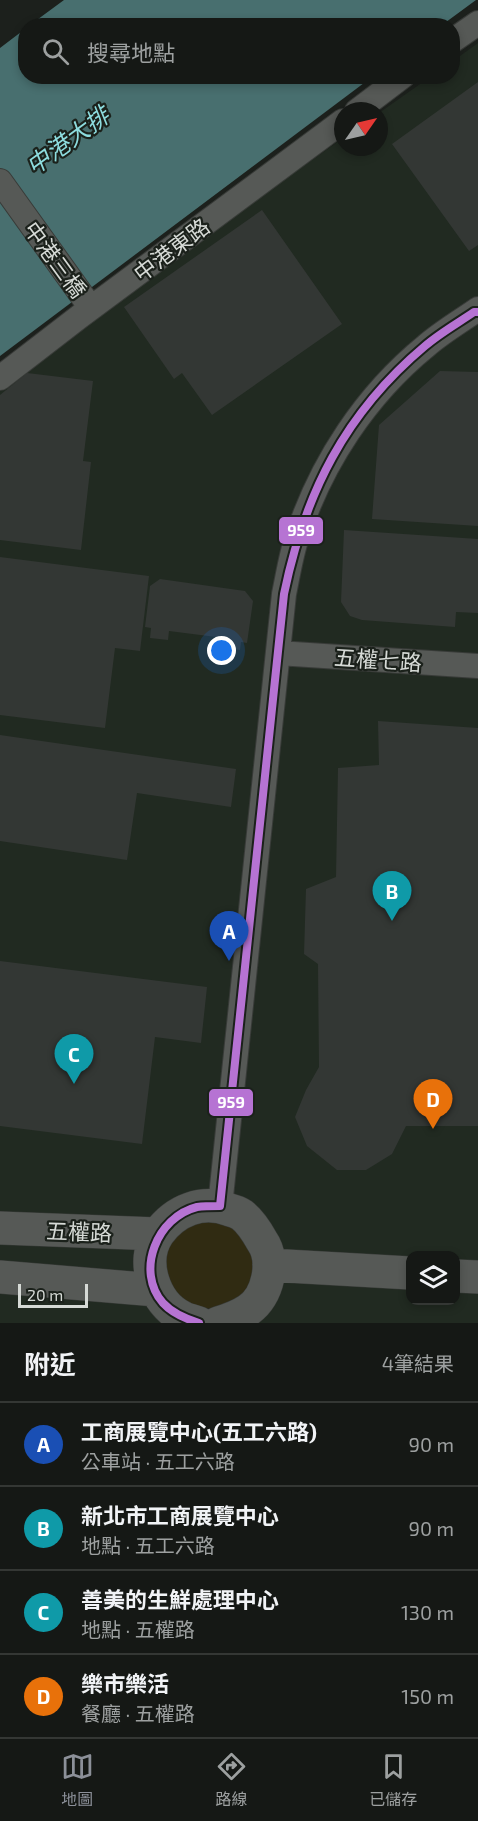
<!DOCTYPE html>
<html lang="zh-TW">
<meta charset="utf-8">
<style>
body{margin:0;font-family:"Exo 2","Noto Sans TC",sans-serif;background:#1e211e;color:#f1f3f6}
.controls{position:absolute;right:18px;bottom:18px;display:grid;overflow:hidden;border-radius:12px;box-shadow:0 3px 9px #0003}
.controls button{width:54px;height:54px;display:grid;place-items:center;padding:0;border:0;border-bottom:2px solid #343734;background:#151815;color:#f1f3f6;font:30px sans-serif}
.compass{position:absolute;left:334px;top:102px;width:54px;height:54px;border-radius:50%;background:#151815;box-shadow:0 3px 9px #0003;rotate:56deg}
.scale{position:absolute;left:18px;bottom:15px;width:70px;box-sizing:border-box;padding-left:6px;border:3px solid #d6dad6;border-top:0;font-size:16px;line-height:21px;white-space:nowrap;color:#d6dad6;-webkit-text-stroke:4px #1b211b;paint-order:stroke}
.you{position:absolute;left:222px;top:651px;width:21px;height:21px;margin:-15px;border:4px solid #fff;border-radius:50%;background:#1a73e8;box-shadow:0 0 0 9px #1a73e833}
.badge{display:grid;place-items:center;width:39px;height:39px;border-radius:50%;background:#8c9099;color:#fff;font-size:20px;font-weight:700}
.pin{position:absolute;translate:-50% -50px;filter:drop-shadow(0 2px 3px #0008)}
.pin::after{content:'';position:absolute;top:32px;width:21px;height:18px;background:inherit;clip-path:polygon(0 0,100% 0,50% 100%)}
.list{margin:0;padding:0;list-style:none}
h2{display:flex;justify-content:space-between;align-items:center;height:78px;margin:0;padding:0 24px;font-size:26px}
h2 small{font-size:20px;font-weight:400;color:#9da0a0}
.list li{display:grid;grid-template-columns:39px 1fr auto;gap:18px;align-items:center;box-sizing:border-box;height:84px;padding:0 24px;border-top:2px solid #343734}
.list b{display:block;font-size:22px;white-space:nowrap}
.list p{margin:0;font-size:20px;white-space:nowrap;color:#9da0a0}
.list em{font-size:20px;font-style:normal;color:#9da0a0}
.icon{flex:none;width:33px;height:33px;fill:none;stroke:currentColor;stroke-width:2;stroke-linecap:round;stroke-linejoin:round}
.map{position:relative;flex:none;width:478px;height:1323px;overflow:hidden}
.search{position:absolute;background:#151815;box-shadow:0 3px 9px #0003;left:18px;right:18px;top:18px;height:66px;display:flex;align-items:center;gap:15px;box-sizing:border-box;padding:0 21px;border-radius:24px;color:#9da0a0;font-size:22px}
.sheet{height:414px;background:#151815}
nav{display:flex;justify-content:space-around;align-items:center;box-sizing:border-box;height:84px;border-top:2px solid #343734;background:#151815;font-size:16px;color:#9da0a0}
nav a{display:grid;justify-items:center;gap:3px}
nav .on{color:#8c9099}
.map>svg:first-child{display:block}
.built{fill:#212a21;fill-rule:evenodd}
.green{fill:#302b12}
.water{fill:#486f6f}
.building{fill:#333734}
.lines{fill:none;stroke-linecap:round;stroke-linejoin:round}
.street-casing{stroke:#383b38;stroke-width:26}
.secondary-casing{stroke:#383b38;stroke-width:34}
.street{stroke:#565956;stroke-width:24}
.secondary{stroke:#565956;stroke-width:33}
.bus-1-casing{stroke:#1b211b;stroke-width:12}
.bus-1{stroke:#b673d3;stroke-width:8}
.labels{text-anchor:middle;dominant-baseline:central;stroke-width:4.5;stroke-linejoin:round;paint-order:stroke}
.street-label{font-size:22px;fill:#d6dad6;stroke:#1b211b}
.water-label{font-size:24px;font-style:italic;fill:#8ddcde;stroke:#1b211b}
.line-badge{stroke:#1b211b;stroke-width:2}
.badge-label{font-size:16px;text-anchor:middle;font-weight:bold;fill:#fff}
</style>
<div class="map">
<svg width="478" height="1323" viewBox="0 0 478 1323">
<rect width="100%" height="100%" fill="#1c201c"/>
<path class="built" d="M478,43v1280h-478v-937l37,-31 306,-217v9h36v-34l51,-36 22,-1 1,-15zM410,1256h46v44h-46z"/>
<path class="green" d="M199,1219l29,2 27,34c-2,10 -2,23 -7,32 -5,9 -12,11 -21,15 -4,2 -9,5 -13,6 -36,6 -67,-49 -38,-74 6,-6 15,-10 23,-15z"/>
<path class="water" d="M64,0h412l-34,25h-412z
M25,29l1,47 346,1 -372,279v-308z"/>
<path class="building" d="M478,82v163l-9,6 -77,-107z
M262,210l80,114 -130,91 -30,-42 -8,6 -50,-72z
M440,371l38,1v154l-106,-7 7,-94z
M27,373l66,8 -10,80 8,1 -10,88 -81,-10v-145z
M344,530l134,9v74l-22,-1 -1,15 -93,-7 -12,-4 -9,-14z
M0,557l149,19 -9,75 -25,-3 -10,80 -105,-13z
M160,579l85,12 8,10 -6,42 -6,-1 -1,8 -17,-2 1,-10 -55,-7 -1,9 -18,-2 1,-10 -6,-1 5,-41z
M378,721l100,7v398h-72l-14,28 -26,16h-29l-30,-24 -12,-29 11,-27 13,-23 -1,-103 -14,-10 2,-65 30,-12 2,-109 41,-3z
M0,735l236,34 -5,38 -94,-14 -10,67 -127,-19z
M0,961l207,26 -6,56 -46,-6 -13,107 -142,-18z"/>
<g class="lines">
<g class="street-casing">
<path id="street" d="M452,41l26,-18
M357,111l46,-35
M0,181l91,127
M0,378l79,-61 264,-196
M278,653l200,13
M220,1206l64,-612c4,-19 7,-39 13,-57 24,-74 69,-142 129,-191 16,-14 35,-25 52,-37"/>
</g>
<g class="secondary-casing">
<path id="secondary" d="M0,1228l158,6
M269,1265l141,8
M456,1276l22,1
M0,1277l156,13
M199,1323c-5,-2 -12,-3 -17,-6 -28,-14 -42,-56 -24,-83 17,-24 45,-35 72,-24 4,1 9,3 12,5 9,7 15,17 20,26 14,20 6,56 -14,69 -9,6 -20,10 -30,13"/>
</g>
<use href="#street" class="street"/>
<use href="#secondary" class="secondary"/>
<g class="bus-1-casing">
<path id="bus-1" d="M199,1323c-13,-4 -26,-9 -36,-20 -28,-32 -6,-86 34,-96 7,-1 16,-1 23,-1l64,-612c21,-101 61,-181 141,-248 15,-13 33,-23 49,-34h4"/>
</g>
<use href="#bus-1" class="bus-1"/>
</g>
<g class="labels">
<g class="street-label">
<text transform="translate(171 249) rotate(-37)">中港東路</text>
<text transform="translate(56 259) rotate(54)">中港三橋</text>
<text transform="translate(378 659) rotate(4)">五權七路</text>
<text transform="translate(79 1231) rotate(2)">五權路</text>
</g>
<g class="water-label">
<text transform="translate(67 140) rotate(-36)">中港大排</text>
</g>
</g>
<g class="line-badge">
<rect x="278" y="516" width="46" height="29" rx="6" fill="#b673d3"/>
<rect x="208" y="1088" width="46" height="29" rx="6" fill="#b673d3"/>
</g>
<g class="badge-label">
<text x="301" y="536">959</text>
<text x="231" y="1108">959</text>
</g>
</svg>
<div class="controls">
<button><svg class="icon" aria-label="layers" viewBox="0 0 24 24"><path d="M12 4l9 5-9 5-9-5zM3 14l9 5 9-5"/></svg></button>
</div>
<svg class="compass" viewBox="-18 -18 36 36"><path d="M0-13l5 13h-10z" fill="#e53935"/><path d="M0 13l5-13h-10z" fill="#9da0a0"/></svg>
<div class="scale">20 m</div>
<div class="you"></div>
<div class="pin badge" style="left:229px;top:961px;background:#1a4fb4">A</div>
<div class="pin badge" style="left:392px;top:921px;background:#0f9aa8">B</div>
<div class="pin badge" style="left:74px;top:1084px;background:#0f9aa8">C</div>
<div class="pin badge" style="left:433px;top:1129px;background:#e8710a">D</div>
<div class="search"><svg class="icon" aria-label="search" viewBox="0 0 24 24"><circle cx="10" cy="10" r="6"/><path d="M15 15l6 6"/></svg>搜尋地點</div>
</div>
<section class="sheet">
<h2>附近<small>4筆結果</small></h2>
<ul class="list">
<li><span class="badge" style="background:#1a4fb4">A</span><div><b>工商展覽中心(五工六路)</b><p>公車站 · 五工六路</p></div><em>90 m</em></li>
<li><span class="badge" style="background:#0f9aa8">B</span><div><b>新北市工商展覽中心</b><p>地點 · 五工六路</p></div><em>90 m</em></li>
<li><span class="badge" style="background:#0f9aa8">C</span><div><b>善美的生鮮處理中心</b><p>地點 · 五權路</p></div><em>130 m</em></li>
<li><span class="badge" style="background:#e8710a">D</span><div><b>樂市樂活</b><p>餐廳 · 五權路</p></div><em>150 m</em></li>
</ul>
</section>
<nav>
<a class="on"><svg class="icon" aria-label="map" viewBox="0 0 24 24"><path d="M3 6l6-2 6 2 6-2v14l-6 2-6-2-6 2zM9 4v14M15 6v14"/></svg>地圖</a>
<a><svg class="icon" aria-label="directions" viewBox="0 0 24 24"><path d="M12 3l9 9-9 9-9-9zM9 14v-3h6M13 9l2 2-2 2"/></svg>路線</a>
<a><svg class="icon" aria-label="saved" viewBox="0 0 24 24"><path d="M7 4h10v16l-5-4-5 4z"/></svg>已儲存</a>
</nav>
